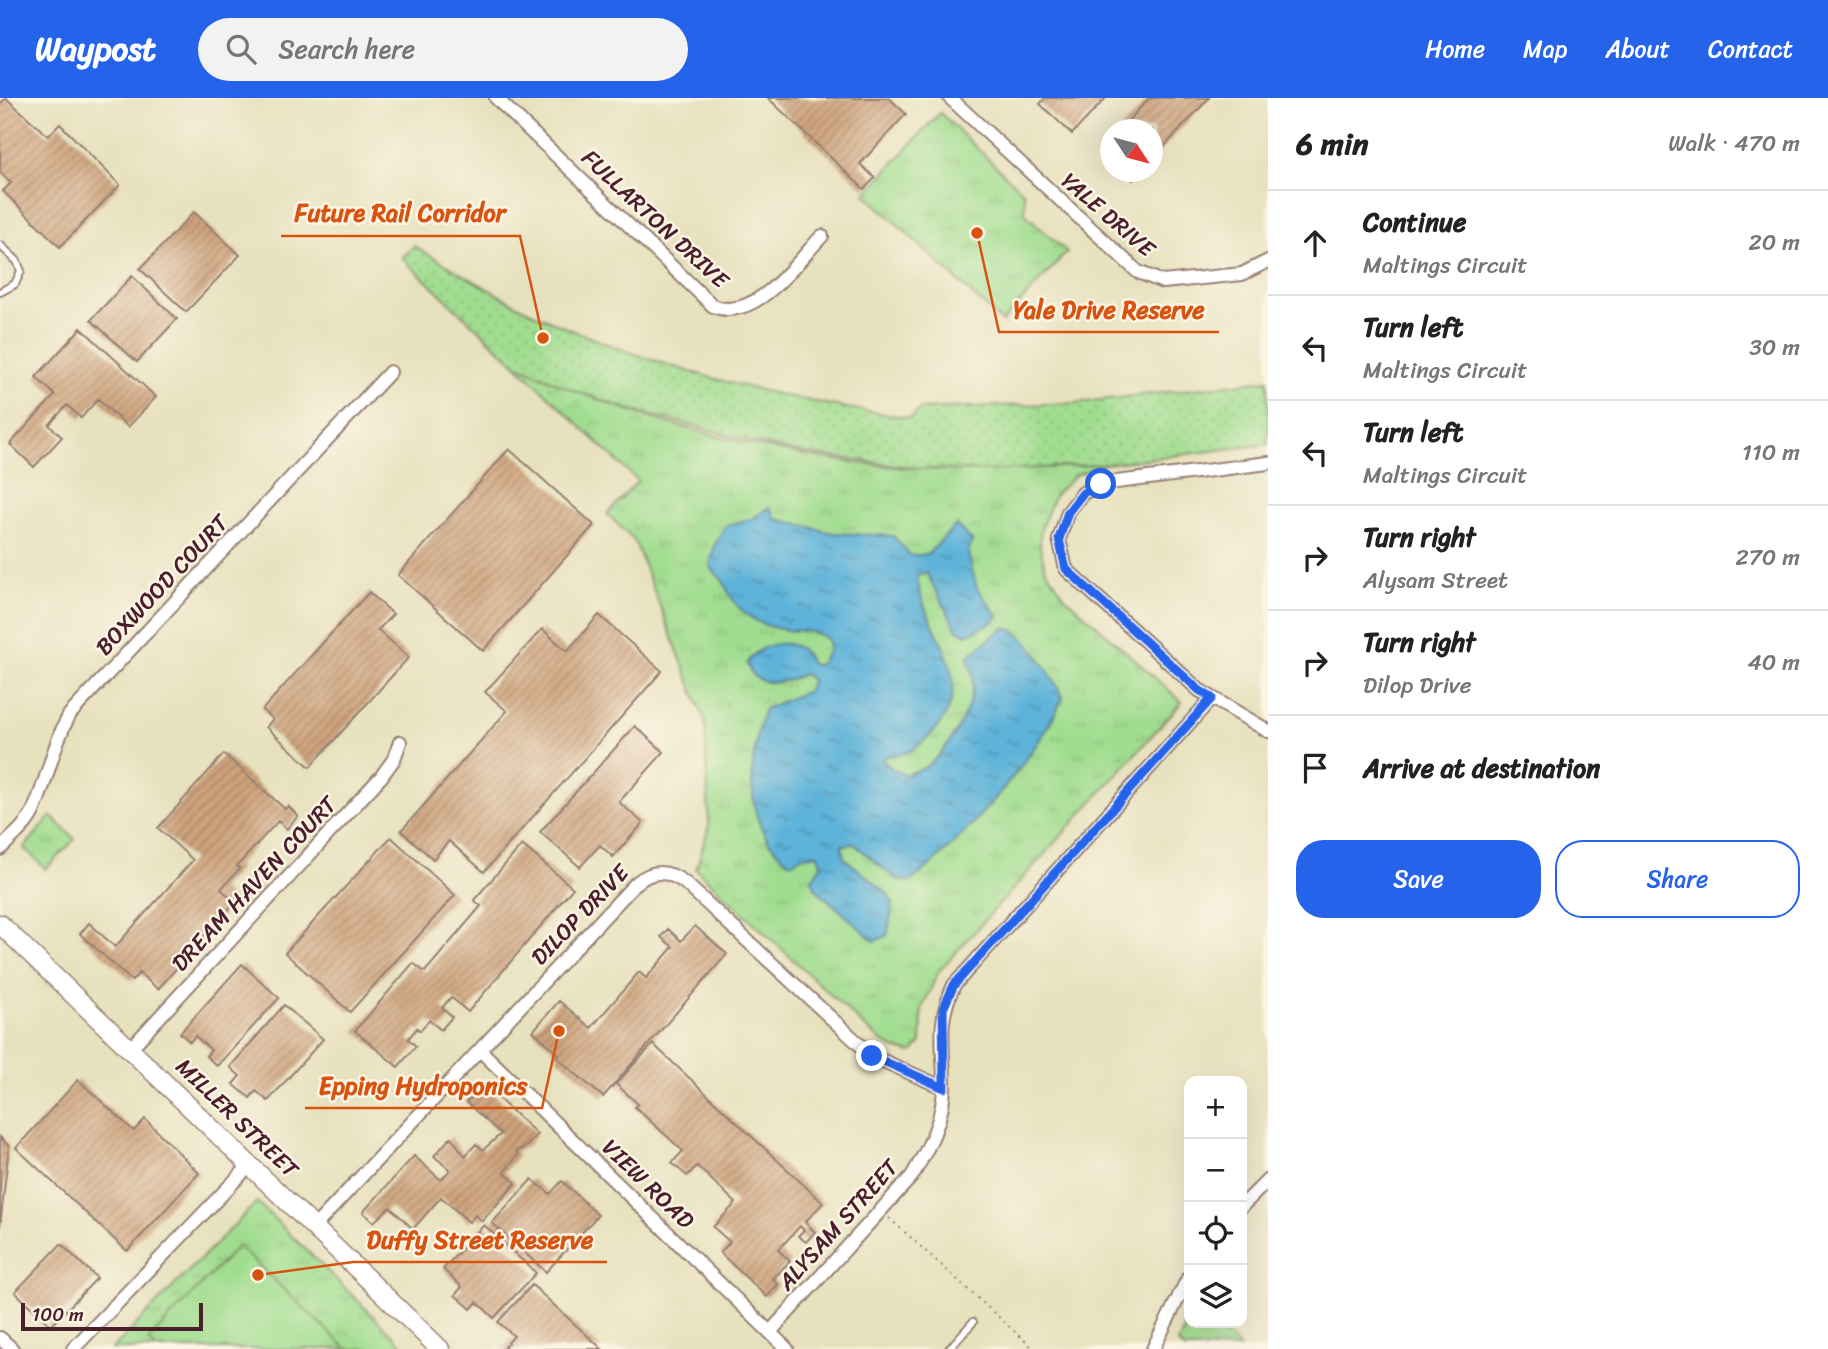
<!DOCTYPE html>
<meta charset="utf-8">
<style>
body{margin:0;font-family:Sriracha,sans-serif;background:#f2f2f2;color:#222}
.controls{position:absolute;right:21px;bottom:21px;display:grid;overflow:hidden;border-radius:14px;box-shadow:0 7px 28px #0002}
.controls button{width:63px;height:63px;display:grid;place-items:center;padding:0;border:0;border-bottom:2px solid #e0e0e0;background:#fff;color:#222;font:35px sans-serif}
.compass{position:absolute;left:1100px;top:21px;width:63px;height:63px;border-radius:50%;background:#fff;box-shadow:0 7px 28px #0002;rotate:126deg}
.scale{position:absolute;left:21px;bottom:18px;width:182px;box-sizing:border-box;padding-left:7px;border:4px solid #4a1f2b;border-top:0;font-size:19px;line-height:24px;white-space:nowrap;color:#4a1f2b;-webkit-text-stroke:5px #fcf5e5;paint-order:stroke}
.stop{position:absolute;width:21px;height:21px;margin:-16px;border:5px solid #2563eb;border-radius:50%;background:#fff}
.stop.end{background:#2563eb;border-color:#fff;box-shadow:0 2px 7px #0008}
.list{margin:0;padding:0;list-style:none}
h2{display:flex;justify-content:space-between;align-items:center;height:91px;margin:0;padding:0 28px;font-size:30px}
h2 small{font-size:23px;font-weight:400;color:#767676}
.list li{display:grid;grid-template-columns:46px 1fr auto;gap:21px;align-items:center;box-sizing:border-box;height:105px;padding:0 28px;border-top:2px solid #e0e0e0}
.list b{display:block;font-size:26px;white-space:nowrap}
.list p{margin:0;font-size:23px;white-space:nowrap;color:#767676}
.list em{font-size:23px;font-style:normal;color:#767676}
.actions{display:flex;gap:14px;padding:21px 28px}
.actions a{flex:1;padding:16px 0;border:2px solid #2563eb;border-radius:28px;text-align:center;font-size:24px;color:#2563eb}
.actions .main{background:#2563eb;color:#fff}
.icon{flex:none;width:38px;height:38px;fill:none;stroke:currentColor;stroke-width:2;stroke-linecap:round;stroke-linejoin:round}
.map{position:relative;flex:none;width:1268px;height:1251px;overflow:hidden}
header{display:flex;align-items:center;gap:42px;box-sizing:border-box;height:98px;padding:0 35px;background:#2563eb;color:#fff}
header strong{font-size:33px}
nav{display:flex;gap:38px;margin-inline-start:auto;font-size:24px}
.search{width:490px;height:63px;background:#f2f2f2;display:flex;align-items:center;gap:18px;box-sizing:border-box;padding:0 24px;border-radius:38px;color:#767676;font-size:26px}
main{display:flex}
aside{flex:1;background:#fff}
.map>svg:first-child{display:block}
.grass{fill:url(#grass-dots);stroke:#767e5e;stroke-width:2}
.park{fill:url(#park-tufts);stroke:#767e5e;stroke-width:2}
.pitch{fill:#a1dd90;stroke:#767e5e;stroke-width:2}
.water{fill:url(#water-ripples);stroke:#546982;stroke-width:2}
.building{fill:url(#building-hatch)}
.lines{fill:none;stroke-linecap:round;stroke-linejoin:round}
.lane-casing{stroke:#988074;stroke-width:10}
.street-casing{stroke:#988074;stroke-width:16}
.secondary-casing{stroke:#988074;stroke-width:21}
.path{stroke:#988074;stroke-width:2;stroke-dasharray:2 5;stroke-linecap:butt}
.lane{stroke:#fff;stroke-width:6}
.street{stroke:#fff;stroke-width:12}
.secondary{stroke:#fff;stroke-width:18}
.route{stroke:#2563eb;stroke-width:9}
.labels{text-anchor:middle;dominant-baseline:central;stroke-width:5;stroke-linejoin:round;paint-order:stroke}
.street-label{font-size:23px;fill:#4a1f2b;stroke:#fcf5e5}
.leader{fill:none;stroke:#d8530f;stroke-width:2.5}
.callout-dot{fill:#d8530f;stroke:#fcf5e5;stroke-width:2.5}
.callout-label{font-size:24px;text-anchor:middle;font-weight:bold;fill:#d8530f;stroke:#fcf5e5;stroke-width:5;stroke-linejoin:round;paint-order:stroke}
</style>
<header>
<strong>Waypost</strong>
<div class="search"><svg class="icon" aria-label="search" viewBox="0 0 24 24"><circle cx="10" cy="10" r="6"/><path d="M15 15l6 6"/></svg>Search here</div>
<nav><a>Home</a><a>Map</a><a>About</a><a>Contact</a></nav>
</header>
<main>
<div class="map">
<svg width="1268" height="1251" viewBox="0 0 1268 1251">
<defs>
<pattern id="grass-dots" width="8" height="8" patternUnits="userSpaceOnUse" patternTransform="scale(1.75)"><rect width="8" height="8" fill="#a1dd90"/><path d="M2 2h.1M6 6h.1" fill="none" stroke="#8cbd7c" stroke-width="1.8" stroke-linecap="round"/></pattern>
<pattern id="park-tufts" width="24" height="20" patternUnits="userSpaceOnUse" patternTransform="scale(1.75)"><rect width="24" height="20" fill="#a1dd90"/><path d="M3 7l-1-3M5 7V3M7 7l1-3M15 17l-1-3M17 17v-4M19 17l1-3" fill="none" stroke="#8cbd7c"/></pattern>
<pattern id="water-ripples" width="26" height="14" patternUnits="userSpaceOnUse" patternTransform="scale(1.75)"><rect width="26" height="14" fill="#5db3d9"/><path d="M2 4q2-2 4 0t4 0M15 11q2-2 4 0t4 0" fill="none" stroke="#4f91b0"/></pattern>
<pattern id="building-hatch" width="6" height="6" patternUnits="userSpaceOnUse" patternTransform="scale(1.75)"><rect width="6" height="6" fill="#cea37c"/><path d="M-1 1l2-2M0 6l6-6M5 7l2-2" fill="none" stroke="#a98466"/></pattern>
</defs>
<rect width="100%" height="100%" fill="#fcf5e5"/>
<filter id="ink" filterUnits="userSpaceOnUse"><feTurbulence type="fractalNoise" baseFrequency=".0143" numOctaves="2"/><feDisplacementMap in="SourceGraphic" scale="14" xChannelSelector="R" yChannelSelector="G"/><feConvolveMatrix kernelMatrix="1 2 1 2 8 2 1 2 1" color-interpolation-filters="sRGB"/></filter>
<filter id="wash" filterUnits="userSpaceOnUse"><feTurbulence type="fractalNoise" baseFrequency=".00686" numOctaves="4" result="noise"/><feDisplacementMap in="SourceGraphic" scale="28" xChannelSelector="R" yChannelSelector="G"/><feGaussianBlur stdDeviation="1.57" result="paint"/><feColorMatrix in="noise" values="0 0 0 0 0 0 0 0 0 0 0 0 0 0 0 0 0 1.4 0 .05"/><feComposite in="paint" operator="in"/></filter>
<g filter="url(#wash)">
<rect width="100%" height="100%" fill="#e7e1be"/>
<path class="grass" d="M414,148c43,24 85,52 130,72 118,53 240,82 367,100l9,-9 155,-6 193,-23v64l-163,20 -112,7 -71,-2 -133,-18 -161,-42 -56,-19 -57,-26 -113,-106z"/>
<path class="park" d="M940,15l84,80 1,21 42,38 -65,70 -137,-128z
M515,266c19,8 38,18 58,26 106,42 237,73 351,79 61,4 121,-1 181,-5l-30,11 -21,21 -13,33 -1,17 5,22 20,29 117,105 -243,269 -17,37 -1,35 -9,10 -19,-5 -16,-10 -181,-169 13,-43 -4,-105 -71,-181 -27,-26 31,-33z
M51,718l24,23 -29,30 -22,-21z
M257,1104l150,147h-295z
M1189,1219v6h23l28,25 -56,1 -6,-6z"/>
<path class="pitch" d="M238,1148l109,103h-190l-9,-8z"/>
<path class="water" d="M769,409l5,6 -1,5 60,15 60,3 18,20 17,-2 28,-29 16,16 -4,13 9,34 21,28 -6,7 -25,11 -10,-4 -30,-56h-10c2,55 70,102 14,160 -14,15 -25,22 -46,22l-2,4 9,9 13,6c7,-3 15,-4 20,-8 23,-14 50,-62 48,-90 0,-7 -4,-14 -5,-21l37,-29c23,6 47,49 58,70 -27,62 -100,143 -153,185l-13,-2 -43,-36 -12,1 2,13 42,34 7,11 -6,33 -13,5 -58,-52 -4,-10 9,-14 -3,-11 -18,3 -9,6c-51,-34 -42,-103 -27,-154l44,-18 3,-11 -7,-6c-20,9 -49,17 -57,-11 14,-23 54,-29 64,1l8,1 10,-15 -1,-10c-13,-11 -25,-8 -42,-10 -31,-4 -51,-19 -62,-47 -3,-6 -10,-10 -14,-17l5,-22 12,-19 27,-7z"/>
<g id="blocks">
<path class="building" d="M6,0l42,38 12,-12 60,61 -60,62 -57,-56 8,-8 -11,-11v-68z
M768,0h121l17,16 -46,50 15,14 -11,11z
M1045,0h61l-34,36 -32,-30z
M1149,0h60l-56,61v-29h-33z
M1111,41v19l-10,-9z
M1125,74h16l-8,8z
M194,114l46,43 -54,57 -46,-43z
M132,178l45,43 -40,43 -46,-42z
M81,230l75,69 -28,30 -30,-28 -17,19 -14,-13 -18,20 13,12 -28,30 -24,-23 45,-49 -19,-18z
M509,351l85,76 -111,126 -85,-76z
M369,494l24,22 -15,16 31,27 -99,110 -44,-40 7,-8 -11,-9z
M599,517l63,56 -178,201 -35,-31 -16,18 -32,-28 106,-120 -22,-19 57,-63 25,22z
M635,628l29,26 -45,50 24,21 -30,34 -13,-12 -20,22 -40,-35z
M224,656l61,55 3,-3 10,10 -11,13 -9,-8 -41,45 3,2 -19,21 14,13 -77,87 -19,-16 -7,8 -52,-47 9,-11 26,24 78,-87 -35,-32z
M391,739l64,58 -105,117 -65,-59z
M522,747l51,43 -105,124 -17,-15 -9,11 10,9 -11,13 -12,-10 -9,11 -3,-3 -9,11 8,7 -18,21 -43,-36 58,-68 12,9 56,-66 -7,-6z
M695,828l32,28 -124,143 -47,-40 3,-3 -26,-23 26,-30 32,27 48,-56 7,6 27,-31 -12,-10 7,-8 13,12z
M242,866l37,34 -62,68 -11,-10 5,-6 -16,-14 -5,6 -10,-9z
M284,907l39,34 -55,62 -12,-10 -6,7 -17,-14 7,-8 -10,-9z
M653,946l170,159 -18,19 10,10 -9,10 -8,-6 6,-6 -4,-4 -22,24 12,11 -17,18 5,5 -11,13 -47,-44 10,-11 -17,-15 23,-24 -39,-37 -10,10 -15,-13 11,-12 -48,-44 3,-3 -22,-20z
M78,982l56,51 11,-12 54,54 -72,78 -111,-103z
M486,989l51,47 -11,13 -10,4 2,4 -14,17 12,11 -34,38 -7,-6 -6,7 -28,-25 -28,32 -23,-22 -16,15 -11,-10 51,-56 27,24 9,-10 -16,-14 17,-19 14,19 11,-12 7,6 18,-16 -35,-32z
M0,1039l9,9 -9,81z
M532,1081l18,15 12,-13 36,34 -52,57 -54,-49z
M484,1127l52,48 -42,45 -17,-16 -6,7 -16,-14 7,-8 -19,-18z
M61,1146l36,34 -46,48 -36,-34z
M532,1187l70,64h-100l12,-13 -16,-14z"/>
</g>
</g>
<g filter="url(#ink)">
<use href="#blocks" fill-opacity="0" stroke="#988074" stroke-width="2"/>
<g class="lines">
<g class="lane-casing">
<path id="lane" d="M0,147l17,16 4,10 -6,13 -15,8
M949,1251l24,-27"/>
</g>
<g class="street-casing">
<path id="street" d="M496,0l217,208c42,17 82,-42 109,-70
M950,0l188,174 25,10 79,-8 26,-13
M1268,365l-167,21 -18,9 -15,19 -9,27 7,30 133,121 69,41
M0,751c13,-13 29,-25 35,-42 14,-32 18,-63 35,-93l320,-342
M130,951l251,-272 13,-18 6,-17
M480,952l307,299
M1242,1108l26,-26
M315,1128l320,-342c17,-15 33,-14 50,-1l187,173 72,32
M770,1234l142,-156c16,-27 32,-57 32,-91 0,-40 -8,-62 10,-100l258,-287
M0,1240l12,11
M73,1251l177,-184
M1153,1251l36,-73"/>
</g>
<g class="secondary-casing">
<path id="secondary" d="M0,826l440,425"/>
</g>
<path class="path" d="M889,1120l145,131"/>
<use href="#lane" class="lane"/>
<use href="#street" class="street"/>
<use href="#secondary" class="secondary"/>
</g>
</g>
<g class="lines" filter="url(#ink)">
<path class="route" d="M872,958l72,32 -1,-79 11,-24 258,-287 -13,-8 -133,-121 -7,-30 9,-27 15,-19 18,-9"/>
</g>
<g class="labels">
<g class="street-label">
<text transform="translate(1108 117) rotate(41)">YALE DRIVE</text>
<text transform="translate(655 121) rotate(43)">FULLARTON DRIVE</text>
<text transform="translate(162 487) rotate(-47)">BOXWOOD COURT</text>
<text transform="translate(254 786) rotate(-47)">DREAM HAVEN COURT</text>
<text transform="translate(580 817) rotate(-46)">DILOP DRIVE</text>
<text transform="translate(237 1020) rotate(44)">MILLER STREET</text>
<text transform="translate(648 1086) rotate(44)">VIEW ROAD</text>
<text transform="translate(838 1127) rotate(-48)">ALYSAM STREET</text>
</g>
</g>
<path class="leader" d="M543 240L520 138H281M977 135L999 234H1219M559 933L542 1010H305M258 1177L353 1164H607"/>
<g class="callout-dot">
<circle cx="543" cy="240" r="7"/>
<circle cx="977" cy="135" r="7"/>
<circle cx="559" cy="933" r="7"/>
<circle cx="258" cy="1177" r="7"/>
</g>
<g class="callout-label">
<text x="400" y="123">Future Rail Corridor</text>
<text x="1109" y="220">Yale Drive Reserve</text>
<text x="423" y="996">Epping Hydroponics</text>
<text x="480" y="1150">Duffy Street Reserve</text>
</g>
</svg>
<div class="controls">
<button>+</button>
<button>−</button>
<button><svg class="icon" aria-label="locate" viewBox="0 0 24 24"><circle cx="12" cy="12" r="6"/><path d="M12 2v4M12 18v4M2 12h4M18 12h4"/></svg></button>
<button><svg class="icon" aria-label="layers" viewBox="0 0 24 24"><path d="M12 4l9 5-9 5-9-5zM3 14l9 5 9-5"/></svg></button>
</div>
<svg class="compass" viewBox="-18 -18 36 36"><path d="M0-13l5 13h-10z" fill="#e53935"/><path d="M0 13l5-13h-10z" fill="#767676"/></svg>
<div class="scale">100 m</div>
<div class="stop" style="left:1101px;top:386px"></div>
<div class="stop end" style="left:872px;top:958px"></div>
</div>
<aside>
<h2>6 min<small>Walk · 470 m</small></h2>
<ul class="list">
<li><svg class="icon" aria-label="ahead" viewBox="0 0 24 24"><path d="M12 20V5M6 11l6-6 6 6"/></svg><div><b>Continue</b><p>Maltings Circuit</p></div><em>20 m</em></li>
<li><svg class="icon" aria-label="left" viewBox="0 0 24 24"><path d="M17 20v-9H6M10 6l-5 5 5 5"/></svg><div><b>Turn left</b><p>Maltings Circuit</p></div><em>30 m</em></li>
<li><svg class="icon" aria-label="left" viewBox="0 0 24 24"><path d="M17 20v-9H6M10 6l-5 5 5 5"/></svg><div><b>Turn left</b><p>Maltings Circuit</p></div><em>110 m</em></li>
<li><svg class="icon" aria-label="right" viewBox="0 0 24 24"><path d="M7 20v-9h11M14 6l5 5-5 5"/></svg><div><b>Turn right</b><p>Alysam Street</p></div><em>270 m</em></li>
<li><svg class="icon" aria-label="right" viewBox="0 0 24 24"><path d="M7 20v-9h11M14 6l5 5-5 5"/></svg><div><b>Turn right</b><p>Dilop Drive</p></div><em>40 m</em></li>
<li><svg class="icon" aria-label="arrive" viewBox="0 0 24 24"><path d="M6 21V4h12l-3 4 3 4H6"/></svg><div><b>Arrive at destination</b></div></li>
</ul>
<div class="actions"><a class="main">Save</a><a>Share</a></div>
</aside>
</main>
